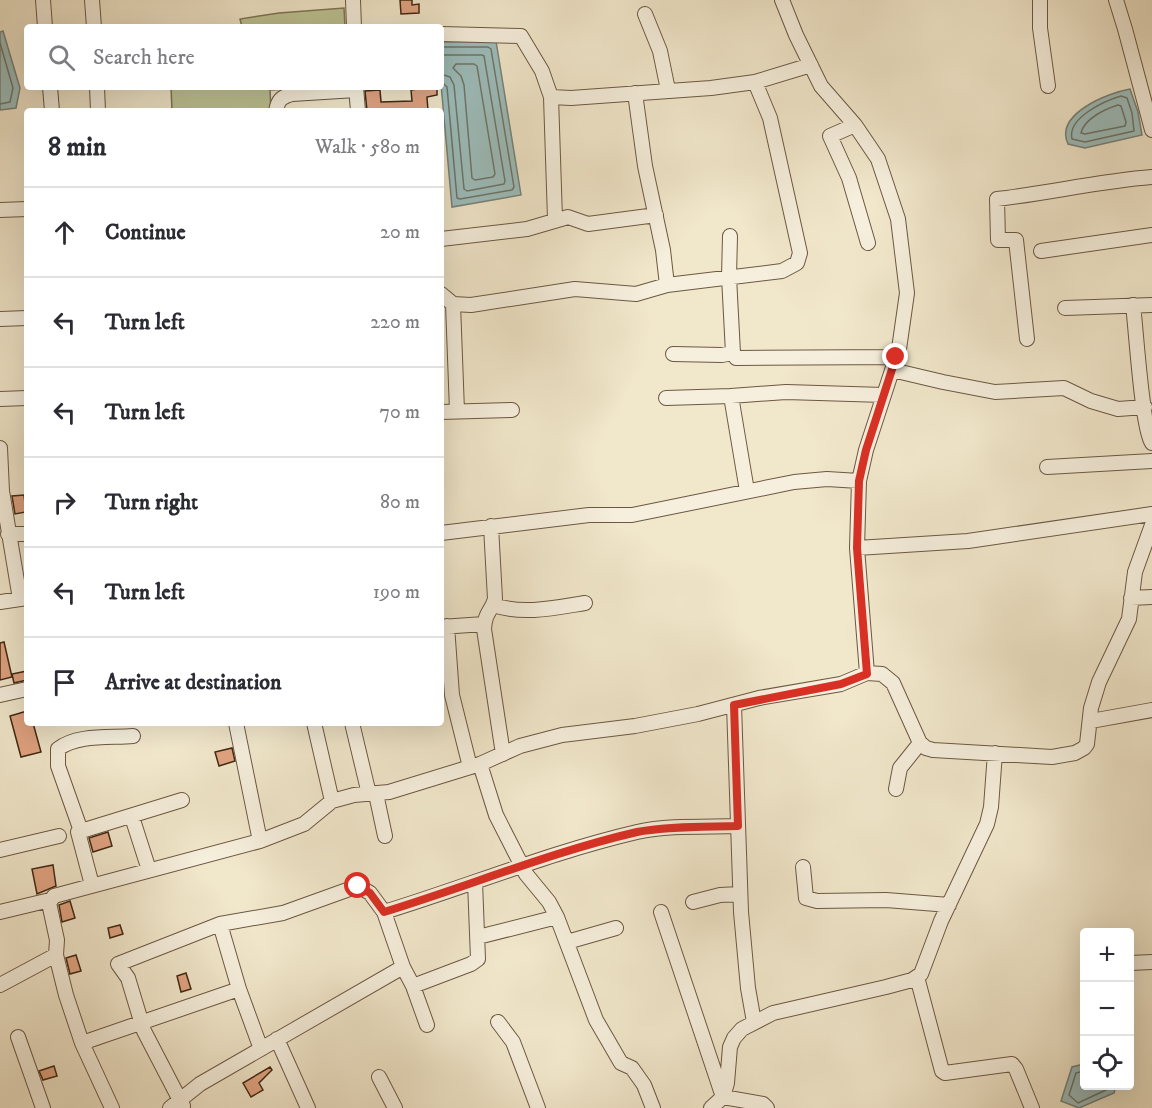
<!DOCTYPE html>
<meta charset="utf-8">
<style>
body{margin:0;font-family:"IM FELL DW Pica",serif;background:#f2f2f3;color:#2b2b33}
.controls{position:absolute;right:18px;bottom:18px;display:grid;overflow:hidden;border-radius:6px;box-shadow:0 6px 24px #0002}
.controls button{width:54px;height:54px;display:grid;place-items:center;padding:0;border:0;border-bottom:2px solid #e1e1e2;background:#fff;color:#2b2b33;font:30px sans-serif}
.stop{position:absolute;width:18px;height:18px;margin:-14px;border:4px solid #d93025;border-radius:50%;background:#fff}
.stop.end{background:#d93025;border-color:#fff;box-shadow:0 2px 6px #0008}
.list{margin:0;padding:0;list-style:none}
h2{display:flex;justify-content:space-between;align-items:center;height:78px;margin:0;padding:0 24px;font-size:26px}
h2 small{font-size:20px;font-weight:400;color:#7c7c81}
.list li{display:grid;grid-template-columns:39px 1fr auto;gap:18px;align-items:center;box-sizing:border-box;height:90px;padding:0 24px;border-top:2px solid #e1e1e2}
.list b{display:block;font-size:22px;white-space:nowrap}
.list em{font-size:20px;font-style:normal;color:#7c7c81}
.icon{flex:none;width:33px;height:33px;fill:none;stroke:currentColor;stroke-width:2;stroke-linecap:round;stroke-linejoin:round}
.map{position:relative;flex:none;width:1152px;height:1108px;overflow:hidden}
.search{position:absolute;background:#fff;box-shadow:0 6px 24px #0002;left:24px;top:24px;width:420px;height:66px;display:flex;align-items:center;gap:15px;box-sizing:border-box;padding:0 21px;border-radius:6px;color:#7c7c81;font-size:22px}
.panel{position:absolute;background:#fff;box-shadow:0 6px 24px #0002;left:24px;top:108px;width:420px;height:618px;border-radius:6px}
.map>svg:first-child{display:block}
.green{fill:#bec495;stroke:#7f7654;stroke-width:1.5}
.water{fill:#9cbebd;stroke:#778279;stroke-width:1.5}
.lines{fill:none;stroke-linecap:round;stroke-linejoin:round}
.shore{stroke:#6e7468;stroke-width:1.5}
.building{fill:#e1a482;stroke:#402914;stroke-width:1.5}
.minor-casing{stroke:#6c5842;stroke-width:16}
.minor{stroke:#f6efdd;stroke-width:14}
.route{stroke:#d93025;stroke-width:8}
</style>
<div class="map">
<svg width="1152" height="1108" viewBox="0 0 1152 1108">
<rect width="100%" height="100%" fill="#f1e7cb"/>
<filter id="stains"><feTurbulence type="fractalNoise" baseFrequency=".00333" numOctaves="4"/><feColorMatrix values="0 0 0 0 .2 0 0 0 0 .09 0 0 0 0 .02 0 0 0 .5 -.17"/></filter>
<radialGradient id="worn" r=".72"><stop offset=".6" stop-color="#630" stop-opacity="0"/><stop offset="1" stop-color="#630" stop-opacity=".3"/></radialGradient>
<path class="green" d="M344,8l1,19h-103l-2,-8 39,-6z
M171,87h163l-64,3 1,21h-99z"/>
<path class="water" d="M3,31l17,57 -4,20 -16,2v-78z
M496,41l25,154 -69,12 -11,-123v-42z
M1130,89l8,23 4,23 -57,13 -17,-4c-14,-30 40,-51 62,-55z
M1084,1064v22h32l-2,7 -35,15 -18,-7 11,-34z"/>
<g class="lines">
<path class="shore" d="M0,43l13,45 -3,14 -10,2
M441,47h47l3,2 23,138 -2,3 -52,9 -3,-1 -10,-111 -6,-6
M441,55h41l2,1 21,125 -1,3 -37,7 -3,-2 -10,-104 -4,-8 -9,-3
M456,64h18l3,2 18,108 -2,3 -18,3 -3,-2 -8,-93 -3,-9 -8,-8z
M1121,96l6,2 5,15 2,18 -49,11 -13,-3c-5,-21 32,-38 49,-43z
M1118,105l3,1 5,16 -1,4 -40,8 -4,-1c3,-14 24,-24 37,-28z
M1084,1071l-8,2 -7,22 9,8 30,-14 2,-3"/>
</g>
<path class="building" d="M400,0h12v5l7,-1v9l-18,1z
M430,87h7v8l-10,2 1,14h-61l-2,-20 15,-1 1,12 31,-1 -1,-11z
M24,495l2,17 -11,2 -3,-18z
M4,642l8,35 -12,3v-37z
M27,671v9l-13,3 -2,-9z
M27,711v12h6l8,29 -20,5 -11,-41z
M232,748l3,13 -16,5 -4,-14z
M108,832l4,14 -19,6 -4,-14z
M53,865l3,21 -19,8 -5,-25z
M70,901l5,17 -13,4 -3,-17z
M120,925l3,9 -13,4 -2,-10z
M76,955l5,16 -11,3 -4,-16z
M186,973l5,16 -10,3 -4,-16z
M54,1066l3,10 -14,4 -4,-9z
M270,1067l2,3 -13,13 4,7 -12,7 -8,-14z"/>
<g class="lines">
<g class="minor-casing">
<path id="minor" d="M43,0l2,27
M92,0l2,27
M353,0l1,27
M782,0l14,35 25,51 34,39 23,34 20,60 9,74 -8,56 -33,101 -7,31 -2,67 10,125 15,1 11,9 27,60 6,5 7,2 119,7 23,-4 9,-5 3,-4 4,-36 8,-26 30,-63 6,-47 17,-47
M1040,0v28l8,58
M1116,0l9,29 27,101
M645,14l15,37 8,39
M441,34l80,2 21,35 9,26 20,1 140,-10 44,-6 56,-17
M50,87l2,24
M97,87l1,24
M356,87l2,24
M551,97l4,122
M276,111c2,-11 5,-14 16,-17l64,-4
M855,125l-25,11 19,42 19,65
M0,210l27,-1
M730,236l-1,41 4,76 3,5 160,-1
M441,239l86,-10 41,-12 20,7 68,-9
M1041,251l111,-16
M667,285l115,-14 15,-8 3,-10 -30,-135 -15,-36
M441,294l12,10 18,1 104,-16 61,5 31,-9 -4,-35 -18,-84 -10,-73
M453,304l4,107
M1133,305c3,23 9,124 19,138
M1065,308l87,-3
M0,319l27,-1
M1027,339l-11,-99h-18l-1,-41c52,-6 103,-18 155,-22
M673,354l49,1 11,-2
M892,370l51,12 52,10 69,-4 27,13 27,8 27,-2
M731,396l16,95
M666,398l65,-2 55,-4 98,3
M0,399l27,-1
M441,412l71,-2
M0,448l2,43 18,108
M1047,467l105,-6
M491,526l4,73c-4,13 -10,13 -11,30l19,125
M441,533l148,-18h43l162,-33 33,-3 32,2
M8,534h19
M857,548l111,-7 184,-27
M1131,598l21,-1
M0,602l27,-4
M493,605c31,10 61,3 92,-2
M447,626l5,69 18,72
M441,627l43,-3
M0,695l27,-6
M734,705l7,207 7,76 6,34
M1091,721l61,-11
M236,723l24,118
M314,723l18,78
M352,723l17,71
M480,764l16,51 30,59 23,28 8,15 39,103 25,43 11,5 12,17 9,23
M896,789l4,-21 20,-25
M376,794l9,42
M132,817l17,53
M81,831l-23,-65v-17c19,-15 52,-11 75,-13
M0,850l59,-14
M803,867l3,31 11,3 69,-1 63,5
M92,885l-14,-53 104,-32
M693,902l27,-7 20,-1
M0,912l50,-12
M661,912l62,185 40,7 4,4
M220,924l19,65 22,60
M478,937l79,-20
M567,942l49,-14
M56,955l10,40 16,48 30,65
M1130,963l22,-1
M403,967l10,19 14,39
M917,977l25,94 3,2 67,-9 4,5 16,39
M0,985l56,-30 1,-15 -8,-37 5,-7 206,-55 44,-17 28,-23 22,-6 35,-3 91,-28 40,-18 42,-11 73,-9 63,-12 61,-16 82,-14 26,-11
M413,986l58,-22 7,-5 -3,-77
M498,1022l15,20 25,66
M18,1037l25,71
M277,1039l31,69
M82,1043l157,-54
M379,1077l16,31
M183,1106l-39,-75 -16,-53 -10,-14 102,-40 63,-11 75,-27 12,7 14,19
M170,1108l30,-24 203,-117 -19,-55c85,-26 167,-60 253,-80 31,-7 69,-5 101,-6
M711,1108l12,-11 4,-14 3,-36 4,-9 8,-9 31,-16 113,-26 26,-7 9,-6 20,-53 46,-97 4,-17 4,-54"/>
</g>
<use href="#minor" class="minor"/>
</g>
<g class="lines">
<path class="route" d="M358,886l12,7 14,19c85,-26 167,-60 253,-80 31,-6 69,-5 101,-6l-4,-121 107,-21 26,-10 -10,-126 2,-67 7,-31 30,-93"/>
</g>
<rect width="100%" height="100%" filter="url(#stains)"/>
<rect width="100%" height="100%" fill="url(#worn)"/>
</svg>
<div class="controls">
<button>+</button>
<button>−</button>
<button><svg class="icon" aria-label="locate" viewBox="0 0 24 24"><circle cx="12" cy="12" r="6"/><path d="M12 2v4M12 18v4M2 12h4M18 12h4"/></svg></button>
</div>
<div class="stop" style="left:358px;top:886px"></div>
<div class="stop end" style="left:896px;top:357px"></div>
<div class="search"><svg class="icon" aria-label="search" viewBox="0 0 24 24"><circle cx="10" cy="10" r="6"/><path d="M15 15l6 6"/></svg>Search here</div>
<section class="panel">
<h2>8 min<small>Walk · 580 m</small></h2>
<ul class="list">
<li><svg class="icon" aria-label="ahead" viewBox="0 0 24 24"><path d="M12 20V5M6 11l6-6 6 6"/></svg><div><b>Continue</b></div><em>20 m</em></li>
<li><svg class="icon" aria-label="left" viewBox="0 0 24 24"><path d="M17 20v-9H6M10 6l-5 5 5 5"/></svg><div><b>Turn left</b></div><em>220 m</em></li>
<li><svg class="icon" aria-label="left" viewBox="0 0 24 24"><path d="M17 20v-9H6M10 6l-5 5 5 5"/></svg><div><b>Turn left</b></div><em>70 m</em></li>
<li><svg class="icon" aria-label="right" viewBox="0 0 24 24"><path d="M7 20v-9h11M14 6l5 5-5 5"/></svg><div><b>Turn right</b></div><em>80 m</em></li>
<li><svg class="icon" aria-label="left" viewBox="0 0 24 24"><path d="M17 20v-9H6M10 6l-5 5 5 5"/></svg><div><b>Turn left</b></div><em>190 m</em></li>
<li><svg class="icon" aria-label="arrive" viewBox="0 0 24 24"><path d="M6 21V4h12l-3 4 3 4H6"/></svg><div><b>Arrive at destination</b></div></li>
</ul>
</section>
</div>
